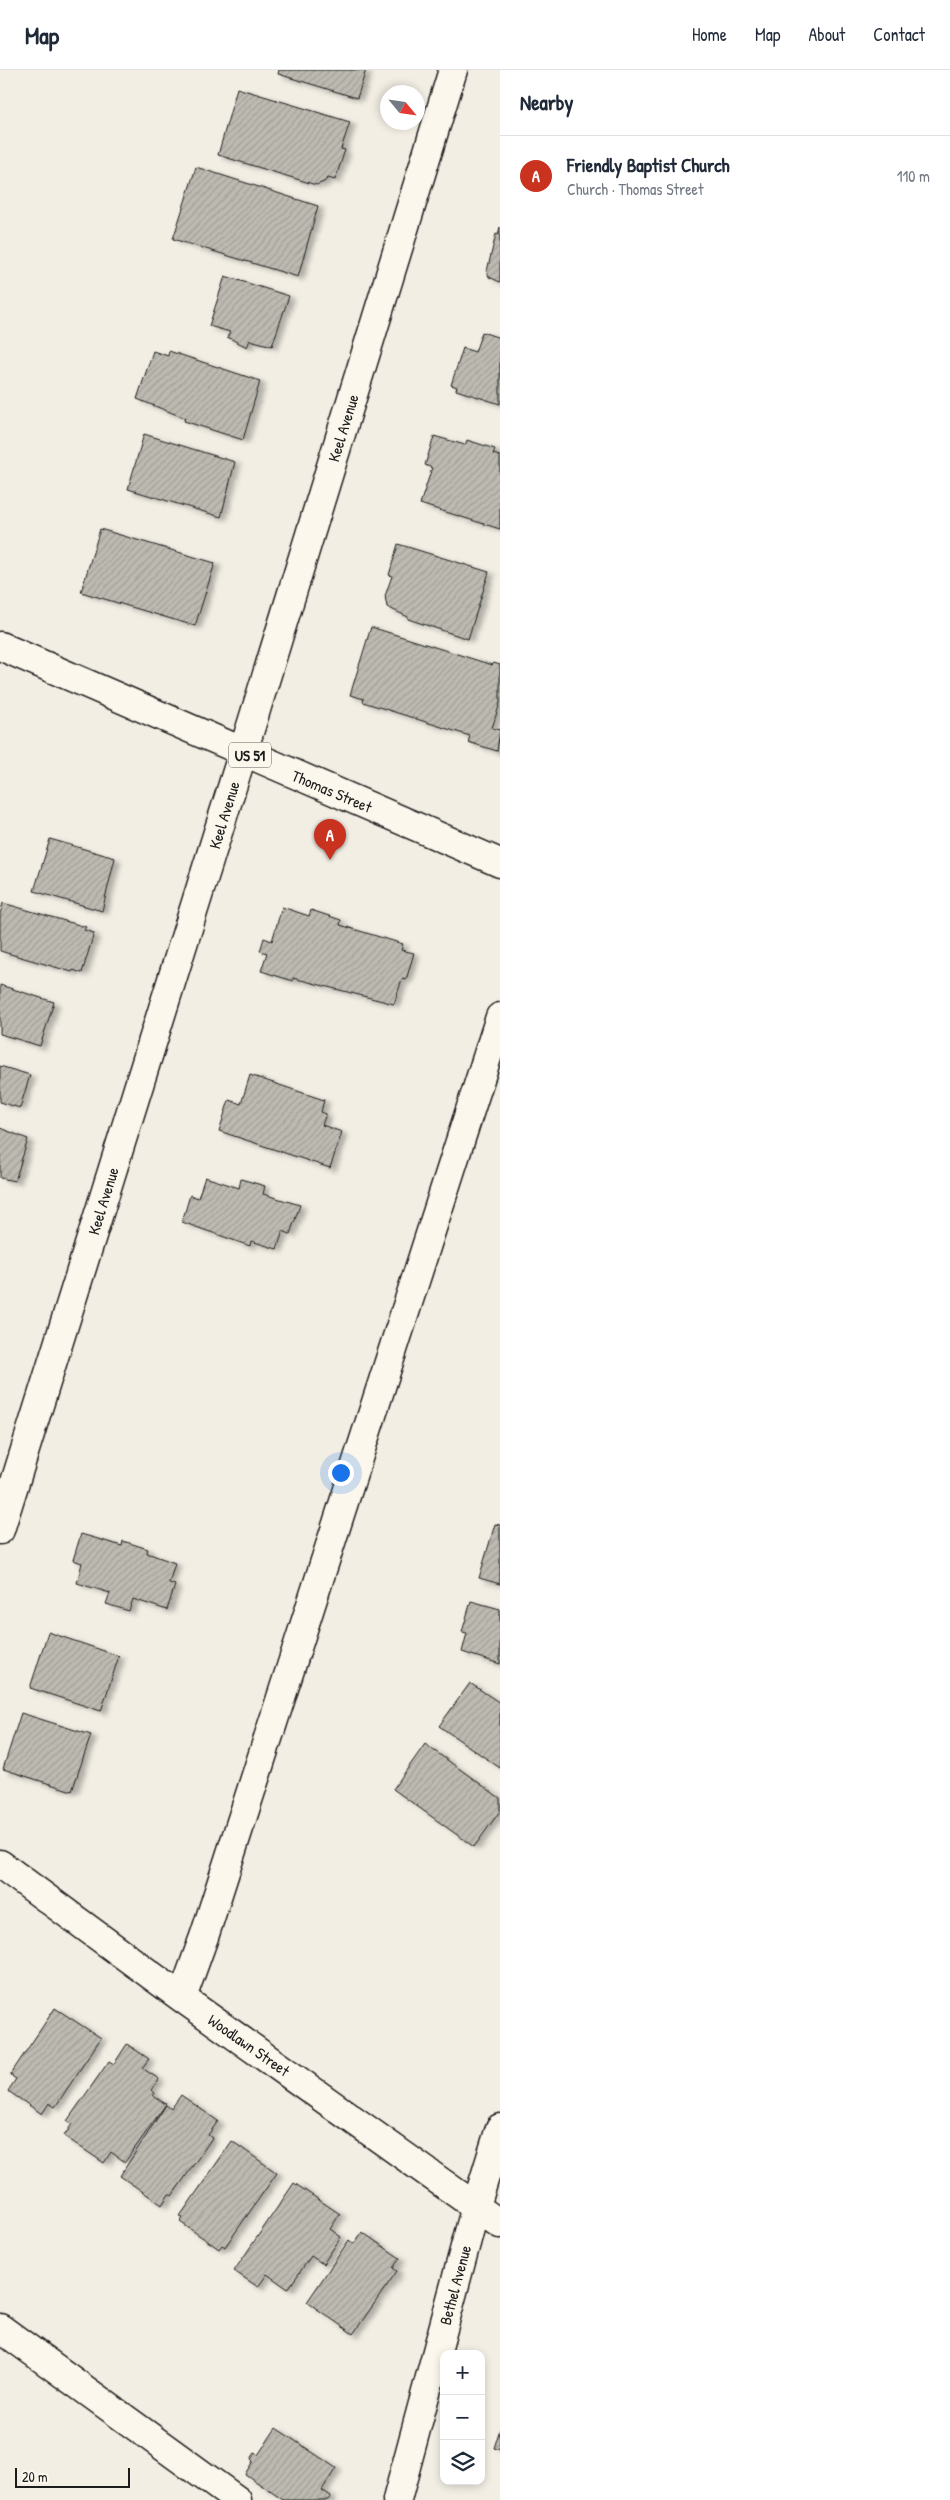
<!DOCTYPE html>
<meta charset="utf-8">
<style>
body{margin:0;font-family:"Patrick Hand",sans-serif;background:#f2f2f3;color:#1f2937}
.controls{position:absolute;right:15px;bottom:15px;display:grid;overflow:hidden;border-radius:10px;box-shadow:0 2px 8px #0003}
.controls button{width:45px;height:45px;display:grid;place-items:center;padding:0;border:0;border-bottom:1px solid #e0e1e3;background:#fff;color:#1f2937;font:25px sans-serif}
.compass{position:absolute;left:380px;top:15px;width:45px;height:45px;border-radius:50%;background:#fff;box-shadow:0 2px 8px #0003;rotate:119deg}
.scale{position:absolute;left:15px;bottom:12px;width:115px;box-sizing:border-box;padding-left:5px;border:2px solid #1c1c1c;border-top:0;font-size:14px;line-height:18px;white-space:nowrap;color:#1c1c1c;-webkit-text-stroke:4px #fbf7ec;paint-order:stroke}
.you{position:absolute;left:340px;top:1402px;width:18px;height:18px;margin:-12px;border:4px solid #fff;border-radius:50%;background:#1a73e8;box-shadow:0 0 0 8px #1a73e833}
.badge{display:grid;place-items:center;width:32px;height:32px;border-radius:50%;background:#c8321e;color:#fff;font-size:16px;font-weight:700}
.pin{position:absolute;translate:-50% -41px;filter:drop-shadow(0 1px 2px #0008)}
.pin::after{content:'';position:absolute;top:26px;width:18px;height:15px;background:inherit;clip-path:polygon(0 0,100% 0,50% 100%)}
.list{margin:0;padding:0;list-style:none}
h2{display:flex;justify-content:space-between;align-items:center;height:65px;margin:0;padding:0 20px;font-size:21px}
h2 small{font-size:16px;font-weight:400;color:#747a83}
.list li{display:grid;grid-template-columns:32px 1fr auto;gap:15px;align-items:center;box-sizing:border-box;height:80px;padding:0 20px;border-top:1px solid #e0e1e3}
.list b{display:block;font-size:19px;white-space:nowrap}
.list p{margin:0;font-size:16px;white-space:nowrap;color:#747a83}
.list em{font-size:16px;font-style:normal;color:#747a83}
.icon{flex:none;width:28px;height:28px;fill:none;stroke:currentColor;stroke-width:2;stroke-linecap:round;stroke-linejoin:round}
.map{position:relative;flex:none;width:500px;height:2430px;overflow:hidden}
header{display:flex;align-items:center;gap:30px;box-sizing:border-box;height:70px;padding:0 25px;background:#fff;border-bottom:1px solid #e0e1e3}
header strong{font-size:24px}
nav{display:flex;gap:28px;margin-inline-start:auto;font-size:18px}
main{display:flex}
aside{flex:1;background:#fff}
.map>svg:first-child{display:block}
.building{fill:url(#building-hatch);stroke:#1c1c1c;filter:url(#shadow)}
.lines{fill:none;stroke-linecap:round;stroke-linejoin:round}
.minor-casing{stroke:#1c1c1c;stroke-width:31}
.major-casing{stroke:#1c1c1c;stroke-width:31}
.minor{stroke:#fbf7ec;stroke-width:28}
.major{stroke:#fbf7ec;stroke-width:28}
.labels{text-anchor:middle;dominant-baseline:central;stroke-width:5;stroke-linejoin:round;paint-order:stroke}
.shield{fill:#fbf7ec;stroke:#5f5e5a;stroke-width:1}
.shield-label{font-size:15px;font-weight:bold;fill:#1c1c1c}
.street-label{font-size:16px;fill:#1c1c1c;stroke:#fbf7ec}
</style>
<header>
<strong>Map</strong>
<nav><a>Home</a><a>Map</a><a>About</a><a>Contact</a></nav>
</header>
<main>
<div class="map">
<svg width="500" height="2430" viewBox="0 0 500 2430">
<defs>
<pattern id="building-hatch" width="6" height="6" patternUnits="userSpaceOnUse" patternTransform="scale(1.25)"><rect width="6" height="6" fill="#bdbab1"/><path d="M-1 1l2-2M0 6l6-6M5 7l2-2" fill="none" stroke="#a29f98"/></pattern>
<filter id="shadow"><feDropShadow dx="5.5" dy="3" stdDeviation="2.5" flood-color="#0004"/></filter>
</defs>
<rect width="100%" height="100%" fill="#f2eee4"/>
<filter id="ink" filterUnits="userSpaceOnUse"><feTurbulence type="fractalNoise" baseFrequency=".02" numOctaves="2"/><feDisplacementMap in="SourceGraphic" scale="10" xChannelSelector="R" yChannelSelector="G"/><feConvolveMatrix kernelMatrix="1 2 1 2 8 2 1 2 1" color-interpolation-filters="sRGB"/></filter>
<g filter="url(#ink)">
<path class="building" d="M279,0h87l-9,28 -79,-24z
M237,18l113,34 -9,27 4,1 -10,30 -7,-2 -4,4 -8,3 -98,-30z
M196,97l122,39 -20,71 -125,-38z
M500,157v55l-11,-5 -2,-6 9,-37 2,1z
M225,206l64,20 -17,50 -22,-6 -3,7 -20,-10 3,-5 -21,-6z
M482,262l18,6v66l-44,-14 1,-3 -6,-2 12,-37 12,4z
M153,281l15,5 1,-5 91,30 -17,59 -59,-19 1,-3 -48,-19z
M144,364l91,28 -14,55 -93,-28z
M434,366l31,9 2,-5 28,9 -2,5 7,2v73l-80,-25 12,-36 -7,-3z
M100,459l115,34 -20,63 -114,-34z
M398,474l91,28 -21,67 -60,-20v-2l-21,-10 -2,-11 7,-20 -3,-1z
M371,557l121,38 2,-2 6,2v38l-8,25 8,2 -3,21 -29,-9 2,-6 -107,-34 1,-3 -14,-4z
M50,769l65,19 -13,53 -68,-20z
M3,833l83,24 -2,3 10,3 -12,40 -9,-3 -1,2 -72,-21v-37z
M282,837l27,9 2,-6 30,10 -1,5 63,19 -2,6 13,3 -8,27 -4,-1 -8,25 -101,-26v3l-32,-10 6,-18 -7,-2 4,-13 8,3z
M0,915l54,17 -14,44 -40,-12z
M0,996l30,9 -10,33 -20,-6z
M250,1005l74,25 -3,12 5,2 -4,11 20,7 -12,36 -111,-37 10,-31 12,4z
M0,1058l28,11 -13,42 -15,-3z
M205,1107l34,11 2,-9 24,7 -2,8 37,11 -10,29 -7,-3 -6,18 -26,-8 -1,5 -68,-24 8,-27 8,3z
M495,1454l5,1v59l-21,-6z
M81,1464l41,12 1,-5 25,8 -1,4 28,10 -6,20 6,2 -8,25 -34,-11 -4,12 -23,-7 4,-11 -33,-10 5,-20 -9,-3z
M471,1531l29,8v55l-38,-12 5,-19 -5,-1z
M48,1562l71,24 -18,55 -71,-23z
M470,1613l30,20v65l-61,-42z
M21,1643l70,22 -19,56 -69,-22z
M425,1674l75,54v13l-26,36 -81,-58z
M55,1938l46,30 -46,69 -6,-4 -7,11 -34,-23 8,-12 -6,-4z
M127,1974l22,15 -7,9 17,11 -8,11 4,3 -2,3 13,8 -41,58 -14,-10 -7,11 -40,-27 8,-12 -5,-3 42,-60 5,3z
M181,2025l37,26 -10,14 4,3 -40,58 -3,-2 -7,11 -42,-29 46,-71 5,4z
M232,2071l45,32 -52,74 -3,-2 -3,4 -39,-27 3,-4 -3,-2z
M294,2113l46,31 -10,15 11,8 -18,27 -12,-8 -23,33 -21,-15 -9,13 -24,-16z
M362,2162l38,26 -7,10 4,3 -44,63 -46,-32 42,-62 5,4z
M276,2358l60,40 -14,22 9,6 -3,4h-45l-38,-26 8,-13 -2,-2 4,-6 3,2z
M500,2359v21l-6,-2z"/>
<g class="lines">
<g class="minor-casing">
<path id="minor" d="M0,1460l243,-778 210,-682
M0,1794l182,134 318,226
M182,1928l23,-64 295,-917
M0,2258l237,172
M397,2430l79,-294 24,-78"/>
</g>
<g class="major-casing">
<path id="major" d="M0,576l500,217"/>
</g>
<use href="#minor" class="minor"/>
<use href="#major" class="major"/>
</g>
</g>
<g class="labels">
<rect class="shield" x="229" y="672.5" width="42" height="25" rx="4"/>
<g class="shield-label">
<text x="250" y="685">US 51</text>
</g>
<g class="street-label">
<text transform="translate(343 358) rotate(-73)">Keel Avenue</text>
<text transform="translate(332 721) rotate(23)">Thomas Street</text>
<text transform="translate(224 745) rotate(-73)">Keel Avenue</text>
<text transform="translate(103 1131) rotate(-73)">Keel Avenue</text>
<text transform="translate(249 1975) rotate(35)">Woodlawn Street</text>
<text transform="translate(455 2215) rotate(-75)">Bethel Avenue</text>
</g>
</g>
</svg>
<div class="controls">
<button>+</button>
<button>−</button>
<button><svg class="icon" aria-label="layers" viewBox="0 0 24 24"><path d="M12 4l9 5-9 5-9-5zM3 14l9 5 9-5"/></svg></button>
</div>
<svg class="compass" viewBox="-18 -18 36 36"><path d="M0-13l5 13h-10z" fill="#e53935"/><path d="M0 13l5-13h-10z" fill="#747a83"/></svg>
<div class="scale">20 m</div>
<div class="you"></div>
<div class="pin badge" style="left:330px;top:790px">A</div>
</div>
<aside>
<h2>Nearby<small></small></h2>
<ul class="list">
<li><span class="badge">A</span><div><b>Friendly Baptist Church</b><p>Church · Thomas Street</p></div><em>110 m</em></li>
</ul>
</aside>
</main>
